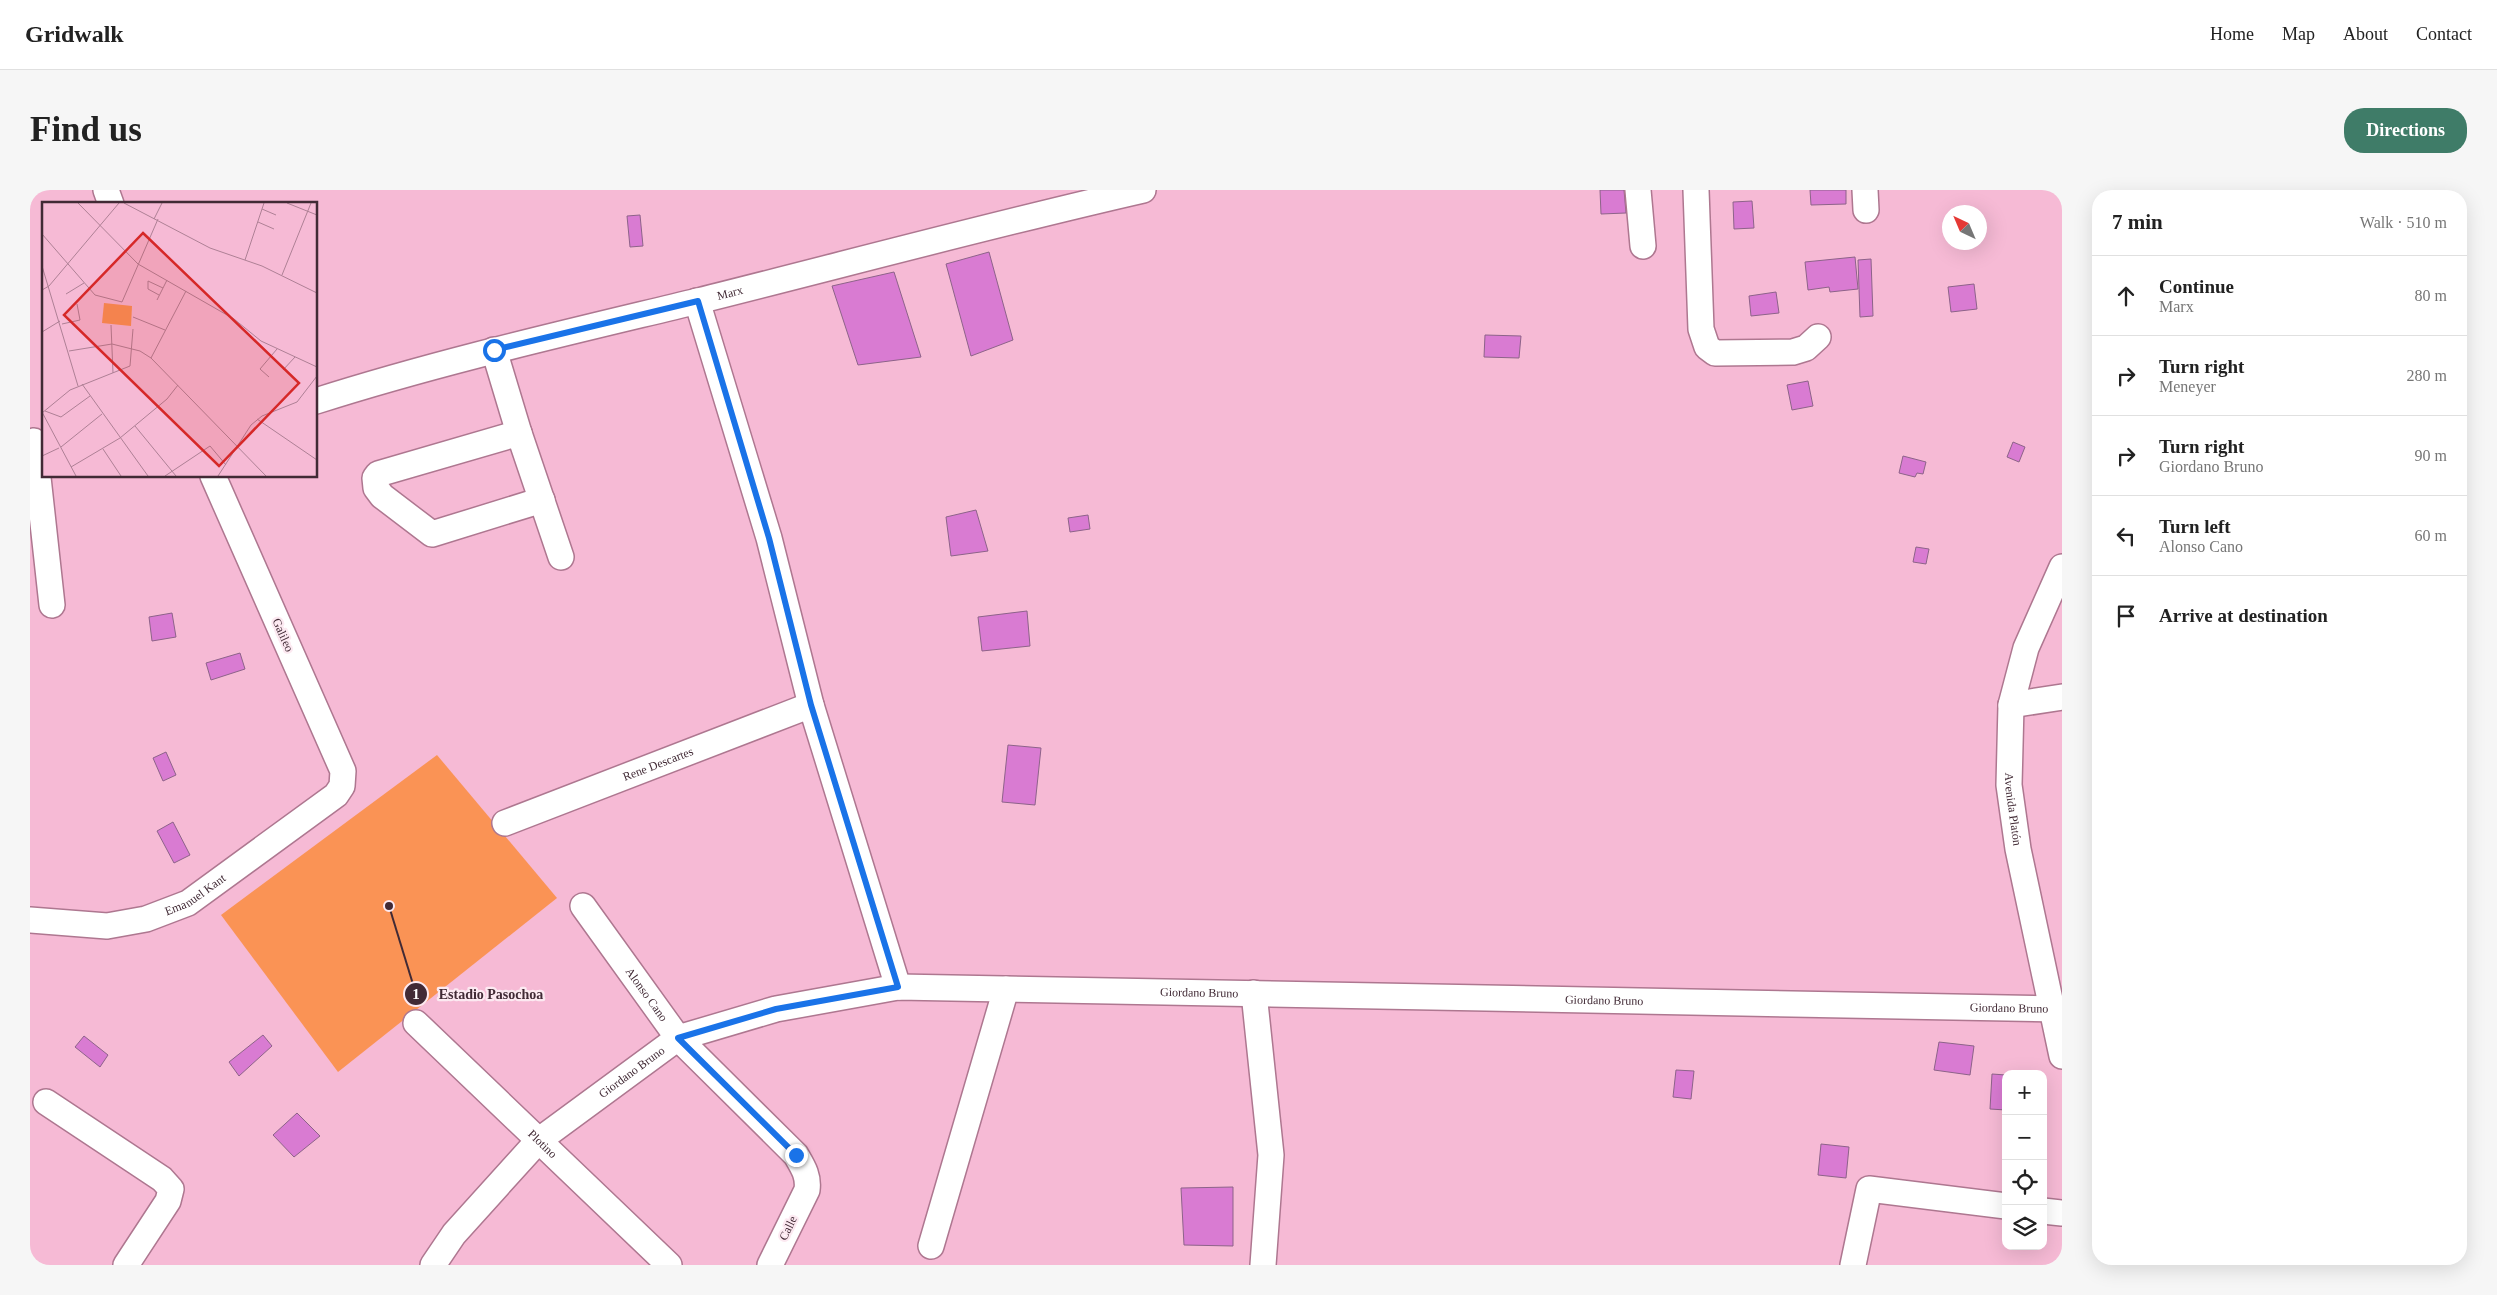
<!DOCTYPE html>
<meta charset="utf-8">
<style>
body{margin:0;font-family:Georgia,serif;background:#f6f6f6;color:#222}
.controls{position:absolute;right:15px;bottom:15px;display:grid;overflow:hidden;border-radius:10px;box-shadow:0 5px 20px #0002}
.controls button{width:45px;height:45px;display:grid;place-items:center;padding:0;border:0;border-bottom:1px solid #e0e0e0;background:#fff;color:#222;font:25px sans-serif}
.compass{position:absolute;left:1912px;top:15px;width:45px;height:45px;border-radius:50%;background:#fff;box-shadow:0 5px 20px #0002;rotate:316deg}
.stop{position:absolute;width:15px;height:15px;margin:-11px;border:4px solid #1a73e8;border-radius:50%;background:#fff}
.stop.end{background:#1a73e8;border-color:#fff;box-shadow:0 1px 5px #0008}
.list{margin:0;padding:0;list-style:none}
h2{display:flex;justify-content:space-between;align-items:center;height:65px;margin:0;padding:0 20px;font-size:21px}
h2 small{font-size:16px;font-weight:400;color:#767676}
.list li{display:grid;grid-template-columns:32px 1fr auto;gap:15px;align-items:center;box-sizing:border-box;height:80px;padding:0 20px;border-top:1px solid #e0e0e0}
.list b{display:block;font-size:19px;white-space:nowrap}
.list p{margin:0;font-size:16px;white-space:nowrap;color:#767676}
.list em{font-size:16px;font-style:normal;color:#767676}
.icon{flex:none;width:28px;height:28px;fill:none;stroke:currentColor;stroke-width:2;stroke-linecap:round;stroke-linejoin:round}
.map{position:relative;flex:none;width:2032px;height:1075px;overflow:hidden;border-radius:20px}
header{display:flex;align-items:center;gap:30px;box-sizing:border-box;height:70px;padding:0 25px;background:#fff;border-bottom:1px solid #e0e0e0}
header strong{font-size:24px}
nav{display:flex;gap:28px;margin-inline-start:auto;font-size:18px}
.intro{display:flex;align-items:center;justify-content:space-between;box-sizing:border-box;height:120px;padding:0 30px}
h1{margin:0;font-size:35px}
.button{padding:12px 22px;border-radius:20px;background:#3f7c68;color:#fff;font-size:18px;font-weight:700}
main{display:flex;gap:30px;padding:0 30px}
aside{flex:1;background:#fff;border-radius:20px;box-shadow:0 5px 20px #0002}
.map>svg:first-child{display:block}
.green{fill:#fa9355}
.building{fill:#d97bd2;stroke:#8d6389}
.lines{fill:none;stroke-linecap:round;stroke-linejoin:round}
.minor-casing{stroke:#ae7790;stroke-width:28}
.minor{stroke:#fff;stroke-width:25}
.route{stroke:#1a73e8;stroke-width:6}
.labels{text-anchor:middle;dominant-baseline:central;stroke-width:4.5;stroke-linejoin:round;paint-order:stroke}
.street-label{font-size:12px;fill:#412a35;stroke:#fce9f1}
.inset-road{fill:none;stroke:#ae8095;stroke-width:1}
.view{fill:#d62828;fill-opacity:0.15;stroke:#d62828;stroke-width:2.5}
.inset-edge{fill:none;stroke:#412a35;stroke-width:2.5}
.leader{fill:none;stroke:#412a35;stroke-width:2}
.callout-dot{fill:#412a35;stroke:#fce9f1;stroke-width:2}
.mark-label{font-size:15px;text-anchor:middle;font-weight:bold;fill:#fff}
.callout-label{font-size:14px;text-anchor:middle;font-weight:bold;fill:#412a35;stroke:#fce9f1;stroke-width:4.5;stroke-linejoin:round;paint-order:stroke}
</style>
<header>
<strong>Gridwalk</strong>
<nav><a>Home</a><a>Map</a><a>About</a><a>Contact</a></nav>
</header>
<div class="intro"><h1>Find us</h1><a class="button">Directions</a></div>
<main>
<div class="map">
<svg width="2032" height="1075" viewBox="0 0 2032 1075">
<rect width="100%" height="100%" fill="#f6bad5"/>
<path class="green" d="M407,565l120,143 -219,174 -117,-157z"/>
<path class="building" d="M1570,0h24l2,23 -25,1z
M1780,0h36v14l-35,1z
M1722,11l2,27 -20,1 -1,-27z
M610,25l3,31 -13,1 -3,-31z
M959,62l24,88 -42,16 -25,-92z
M1825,67l3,32 -28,3 -1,-5 -21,3 -3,-28z
M1841,69l2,57 -13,1 -2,-57z
M864,82l27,85 -63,8 -26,-79z
M1944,94l3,25 -26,3 -3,-25z
M1746,102l3,21 -28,3 -2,-20z
M1455,145l36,1 -2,22 -35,-1z
M1778,191l5,25 -21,4 -5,-25z
M1983,252l12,5 -6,15 -12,-5z
M1873,266l23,6 -3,12 -6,-1 -2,4 -16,-4z
M946,320l12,41 -37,5 -5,-39z
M1058,325l2,14 -20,3 -2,-14z
M1886,357l13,2 -3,15 -13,-2z
M997,421l3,35 -48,5 -4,-34z
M142,423l4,24 -24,4 -3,-24z
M210,463l5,16 -34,11 -5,-17z
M978,555l33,3 -6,57 -33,-3z
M136,562l10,23 -13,6 -10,-23z
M143,632l17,33 -16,8 -17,-32z
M233,845l9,11 -33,30 -10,-14z
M54,846l24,19 -8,12 -25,-20z
M1909,852l35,4 -4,29 -36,-5z
M1646,880l18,1 -3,28 -18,-2z
M1962,884l14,1v35l-16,-1z
M267,923l23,23 -26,21 -21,-22z
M1791,954l28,3 -3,31 -28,-3z
M1203,997v59l-49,-1 -3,-57z"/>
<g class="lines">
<g class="minor-casing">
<g id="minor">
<path d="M76,0l5,14"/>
<path d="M1608,0l5,56"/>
<path d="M1666,0l5,139 6,18 8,6 78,-1 13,-4 12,-11"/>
<path d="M1835,0l1,20"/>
<path d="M667,111l72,237 42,167 87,282"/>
<path d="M464,160l25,83 42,124"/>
<path id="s1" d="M286,211c126,-40 254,-69 382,-100 148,-37 296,-77 445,-111"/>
<path d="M489,243l-141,41 -3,4 1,10 6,8 50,38 110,-34"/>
<path d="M4,251l18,164"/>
<path id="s2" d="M2032,377l-36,81 -15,57 -2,80 9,64 44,207"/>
<path d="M1981,515l51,-8"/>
<path id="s3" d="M475,633l306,-118"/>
<path id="s4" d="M553,716l95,132 118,117c7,12 13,21 11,35l-37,75"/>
<path id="s5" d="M0,730l77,6 39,-7 42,-16 148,-108 6,-9 1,-15 -130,-295"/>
<path d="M1224,803l17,162 -8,110"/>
<path id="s6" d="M386,833l253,242"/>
<path d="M16,912l116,77 9,10 -3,12 -42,64"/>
<path d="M2013,1021l19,2"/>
<path d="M901,1056l75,-257"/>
<path id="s7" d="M403,1075l21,-31 84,-93 140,-103 98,-29 122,-22 1164,22"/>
<path d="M1823,1075l16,-76 137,17"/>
</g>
</g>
<use href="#minor" class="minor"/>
</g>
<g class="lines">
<path class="route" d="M464,160l204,-49 71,237 42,167 87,282 -122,22 -98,29 118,117"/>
</g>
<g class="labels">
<g class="street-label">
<text stroke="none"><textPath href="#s1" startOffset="428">Marx</textPath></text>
<text transform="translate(253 445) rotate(66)">Galileo</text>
<text stroke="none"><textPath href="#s3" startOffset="164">Rene Descartes</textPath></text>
<text stroke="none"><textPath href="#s2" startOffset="252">Avenida Platón</textPath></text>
<text stroke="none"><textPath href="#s5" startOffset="172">Emanuel Kant</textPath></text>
<text stroke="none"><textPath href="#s7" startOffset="864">Giordano Bruno</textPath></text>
<text stroke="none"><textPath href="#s4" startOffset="109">Alonso Cano</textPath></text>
<text stroke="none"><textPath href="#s7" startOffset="1269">Giordano Bruno</textPath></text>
<text stroke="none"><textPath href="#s7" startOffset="1674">Giordano Bruno</textPath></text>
<text stroke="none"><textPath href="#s7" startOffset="279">Giordano Bruno</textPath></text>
<text stroke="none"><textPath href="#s6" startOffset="175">Plotino</textPath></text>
<text transform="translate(758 1038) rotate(-64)">Calle</text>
</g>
</g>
<g transform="translate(12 12)">
<rect width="275" height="275" fill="#f6bad5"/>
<path d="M62,101l28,3 -1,20 -29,-3z" fill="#fa9355"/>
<path class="inset-road" d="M36,1l60,61 96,55 27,22 56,26M82,1l86,45 52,18 55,27M245,1l30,12M220,7l14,6M112,17l8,-16M216,20l16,7M0,32l53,61 27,7 36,-83M203,58l19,-57M0,64l36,120M240,73l29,-72M0,88l7,-4 70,-83M24,92l18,-11M117,93l-11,-6v-8l15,7M115,98l10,-20M91,115l32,13M20,122l18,-4 -3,-16M69,123l2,48M0,130l18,-11M27,149l43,-7 28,7 11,7 115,118M109,156l35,-67M241,168l12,-13M227,175l-9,-8 17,-20M40,182l66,92M3,209l16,6 29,-21M0,210l34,64M0,211l28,-23 60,-24 3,-37M215,217l60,41M93,224l41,50M19,245l41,-33M61,247l18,27M0,254l17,-8M29,265l49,-29 47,-39 11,-14M123,274l45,-30 16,19M176,274l33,-51 11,-9 35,-14 20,-26"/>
<path class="view" d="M101,31l156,150 -80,83 -155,-151z"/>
<rect width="275" height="275" class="inset-edge"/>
</g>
<path class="leader" d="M359 716L386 804"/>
<g class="callout-dot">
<circle cx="359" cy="716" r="5"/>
<circle cx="386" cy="804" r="12"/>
</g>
<g class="mark-label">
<text x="386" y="809">1</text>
</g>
<g class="callout-label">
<text x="461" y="809">Estadio Pasochoa</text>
</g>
</svg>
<div class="controls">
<button>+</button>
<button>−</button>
<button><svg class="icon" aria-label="locate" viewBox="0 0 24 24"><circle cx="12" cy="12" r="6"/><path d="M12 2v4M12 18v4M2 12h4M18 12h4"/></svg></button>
<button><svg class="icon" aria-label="layers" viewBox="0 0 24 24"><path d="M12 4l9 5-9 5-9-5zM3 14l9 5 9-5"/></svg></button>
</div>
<svg class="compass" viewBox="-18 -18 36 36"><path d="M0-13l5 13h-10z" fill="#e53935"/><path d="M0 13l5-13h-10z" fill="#767676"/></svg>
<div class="stop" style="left:464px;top:160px"></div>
<div class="stop end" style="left:766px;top:965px"></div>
</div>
<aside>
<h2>7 min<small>Walk · 510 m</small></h2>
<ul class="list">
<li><svg class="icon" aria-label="ahead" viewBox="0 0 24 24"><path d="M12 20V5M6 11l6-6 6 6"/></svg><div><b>Continue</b><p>Marx</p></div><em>80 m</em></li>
<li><svg class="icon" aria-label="right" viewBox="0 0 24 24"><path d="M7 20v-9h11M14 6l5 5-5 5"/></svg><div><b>Turn right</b><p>Meneyer</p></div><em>280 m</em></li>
<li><svg class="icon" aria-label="right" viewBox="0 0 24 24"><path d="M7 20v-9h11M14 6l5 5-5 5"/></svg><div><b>Turn right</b><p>Giordano Bruno</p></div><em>90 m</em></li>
<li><svg class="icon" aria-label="left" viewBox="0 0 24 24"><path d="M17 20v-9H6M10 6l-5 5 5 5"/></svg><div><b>Turn left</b><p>Alonso Cano</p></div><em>60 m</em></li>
<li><svg class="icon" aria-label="arrive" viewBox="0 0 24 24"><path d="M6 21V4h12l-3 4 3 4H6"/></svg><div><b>Arrive at destination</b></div></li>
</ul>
</aside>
</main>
